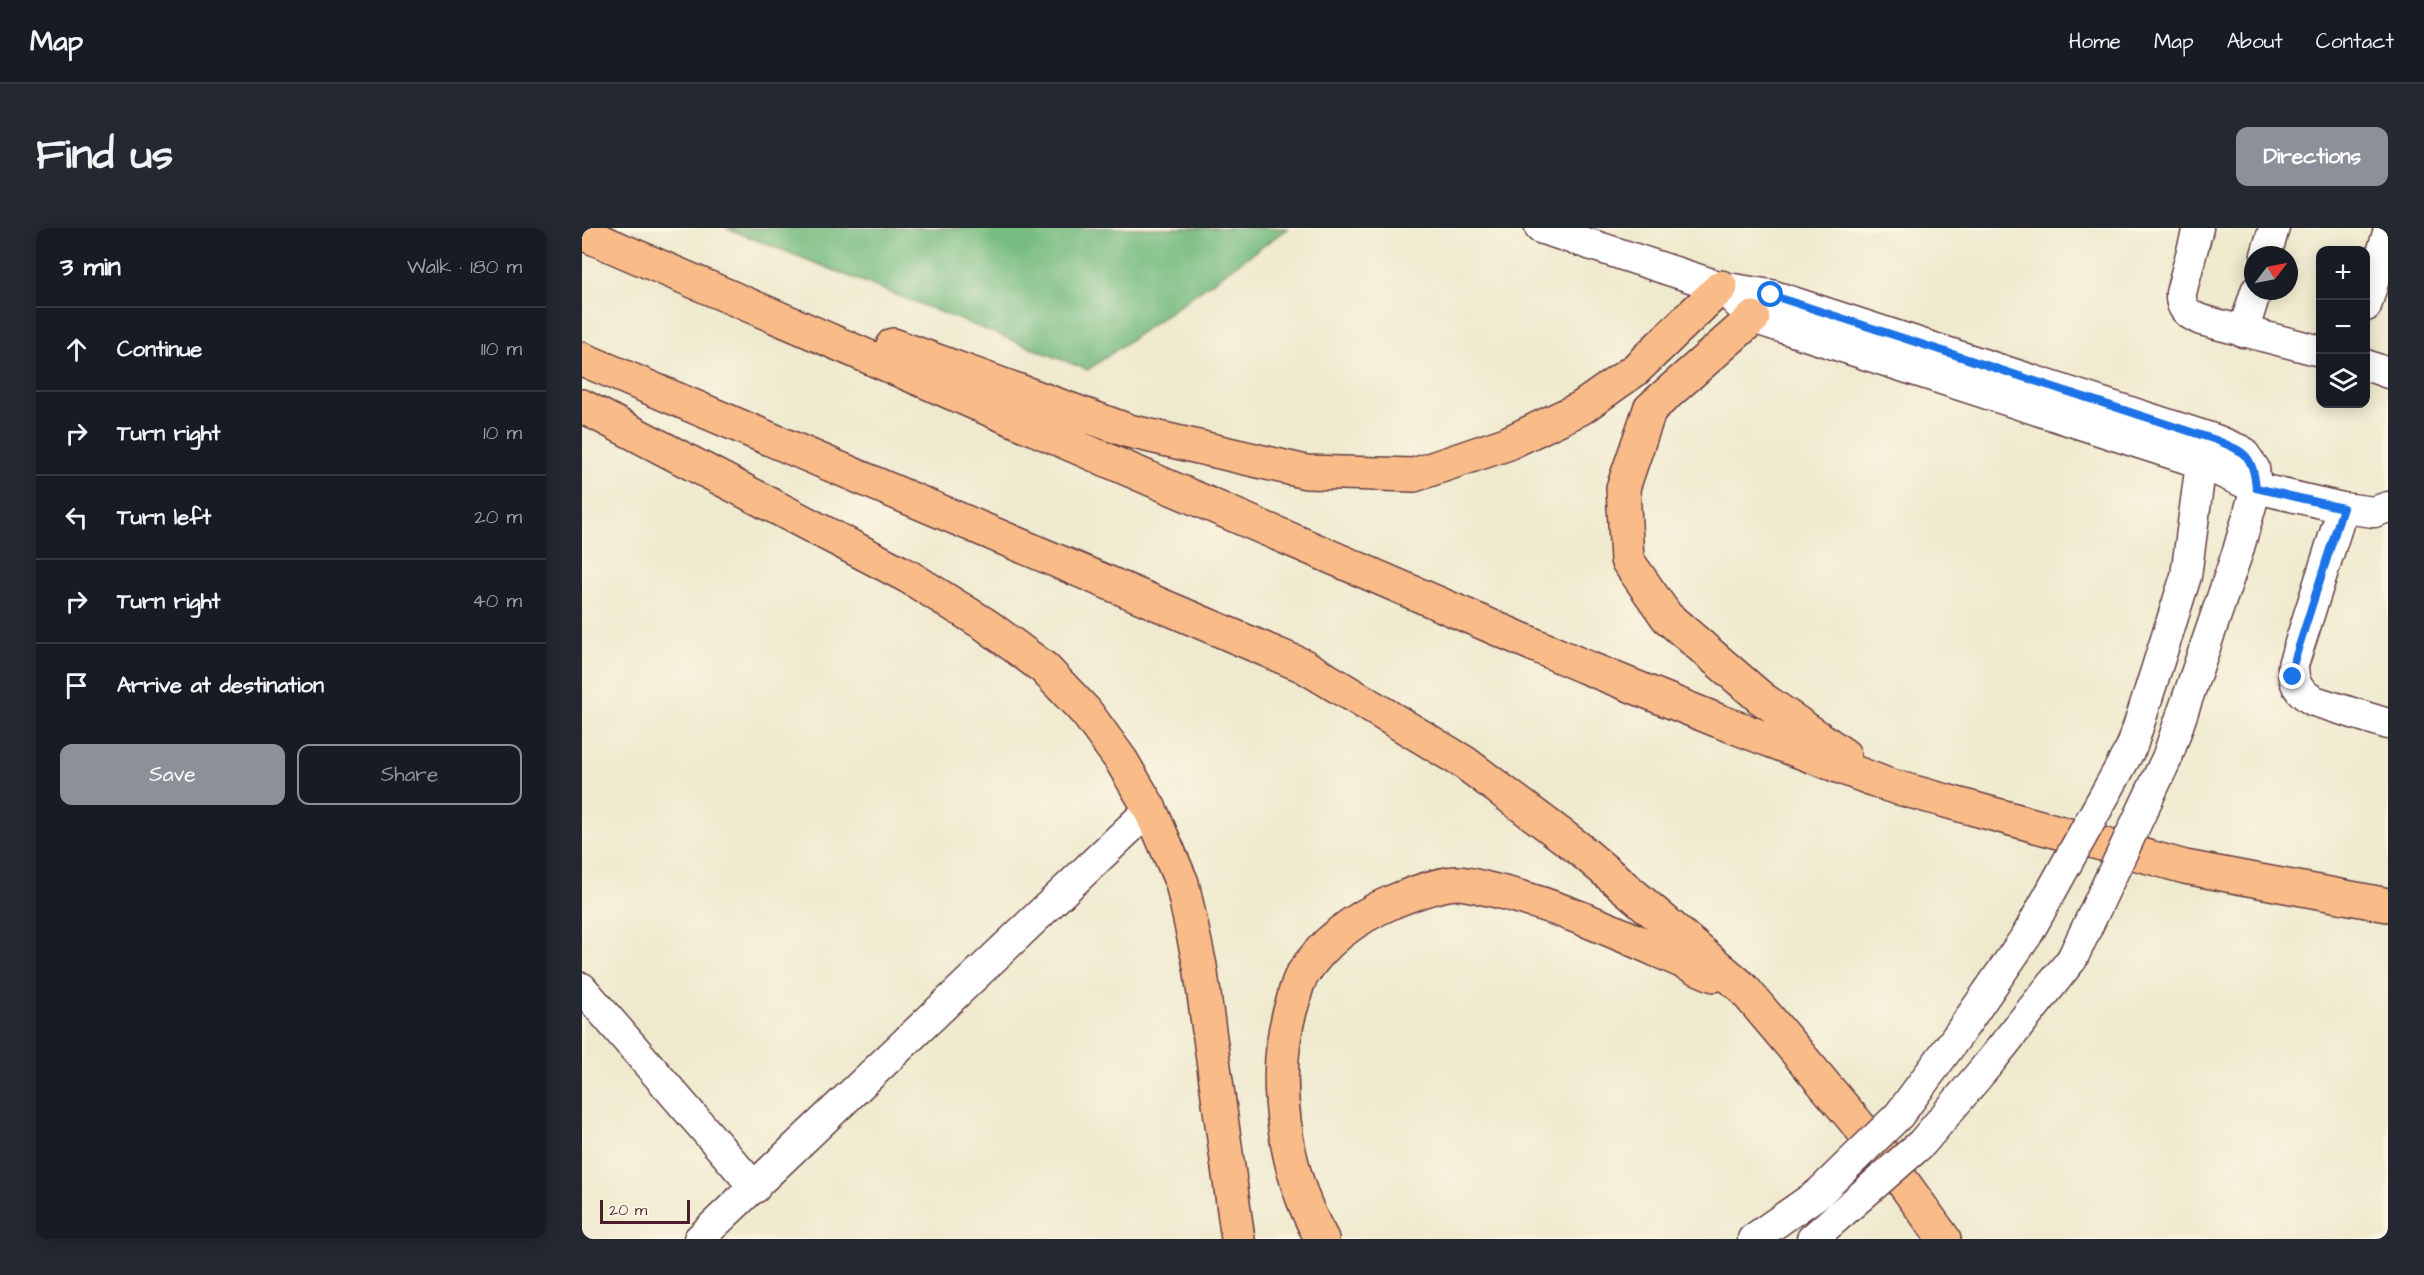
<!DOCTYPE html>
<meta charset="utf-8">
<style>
body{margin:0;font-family:"Architects Daughter",sans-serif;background:#242831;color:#f1f3f6}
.controls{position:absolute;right:18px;top:18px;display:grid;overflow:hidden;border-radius:12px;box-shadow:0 3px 15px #0003}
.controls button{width:54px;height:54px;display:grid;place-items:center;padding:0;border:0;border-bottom:2px solid #363941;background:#171b24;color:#f1f3f6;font:30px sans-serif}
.compass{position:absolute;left:1662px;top:18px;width:54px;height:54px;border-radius:50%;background:#171b24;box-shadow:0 3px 15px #0003;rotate:58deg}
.scale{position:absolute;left:18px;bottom:15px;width:90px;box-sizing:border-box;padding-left:6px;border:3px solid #4a1f2b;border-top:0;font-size:16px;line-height:21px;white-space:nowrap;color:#4a1f2b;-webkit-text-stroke:4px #fcf5e5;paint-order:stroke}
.stop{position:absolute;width:18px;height:18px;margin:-14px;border:4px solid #1a73e8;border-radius:50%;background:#fff}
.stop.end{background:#1a73e8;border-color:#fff;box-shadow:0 2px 6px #0008}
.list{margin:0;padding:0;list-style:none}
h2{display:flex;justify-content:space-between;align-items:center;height:78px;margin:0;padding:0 24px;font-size:26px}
h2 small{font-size:20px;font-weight:400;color:#9ea1a6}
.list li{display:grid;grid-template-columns:39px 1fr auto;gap:18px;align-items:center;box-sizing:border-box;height:84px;padding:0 24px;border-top:2px solid #363941}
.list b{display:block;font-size:22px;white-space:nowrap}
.list em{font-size:20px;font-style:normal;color:#9ea1a6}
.actions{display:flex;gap:12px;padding:18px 24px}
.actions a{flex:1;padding:14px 0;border:2px solid #8c9099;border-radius:12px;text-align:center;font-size:21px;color:#8c9099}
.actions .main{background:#8c9099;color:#fff}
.icon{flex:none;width:33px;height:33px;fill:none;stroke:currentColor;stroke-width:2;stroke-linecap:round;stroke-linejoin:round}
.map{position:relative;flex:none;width:1806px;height:1011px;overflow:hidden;border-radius:12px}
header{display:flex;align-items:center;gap:36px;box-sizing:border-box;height:84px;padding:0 30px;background:#171b24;border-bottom:2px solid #363941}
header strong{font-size:28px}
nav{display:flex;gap:33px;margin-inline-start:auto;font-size:21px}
.intro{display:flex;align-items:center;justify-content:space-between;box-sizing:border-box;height:144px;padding:0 36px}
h1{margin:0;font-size:42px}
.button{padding:15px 27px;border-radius:12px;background:#8c9099;color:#fff;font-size:21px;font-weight:700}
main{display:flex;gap:36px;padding:0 36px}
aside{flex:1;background:#171b24;border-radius:12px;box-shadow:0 3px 15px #0003}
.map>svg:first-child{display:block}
.forest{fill:#77bc80;stroke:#606e56;stroke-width:1.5}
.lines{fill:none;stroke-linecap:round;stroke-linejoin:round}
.minor-casing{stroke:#633d43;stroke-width:33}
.highway-casing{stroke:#633d43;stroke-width:36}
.minor{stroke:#fff;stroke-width:30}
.highway{stroke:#f9bc89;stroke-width:33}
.minor-bridge-casing{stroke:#633d43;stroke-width:33;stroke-linecap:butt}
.minor-bridge{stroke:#fff;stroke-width:30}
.route{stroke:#1a73e8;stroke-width:8}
</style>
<header>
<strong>Map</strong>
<nav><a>Home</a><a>Map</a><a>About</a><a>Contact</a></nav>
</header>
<div class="intro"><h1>Find us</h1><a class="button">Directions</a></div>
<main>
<aside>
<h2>3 min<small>Walk · 180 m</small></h2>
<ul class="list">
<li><svg class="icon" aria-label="ahead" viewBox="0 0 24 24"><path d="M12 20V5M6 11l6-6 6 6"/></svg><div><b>Continue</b></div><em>110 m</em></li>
<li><svg class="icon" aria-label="right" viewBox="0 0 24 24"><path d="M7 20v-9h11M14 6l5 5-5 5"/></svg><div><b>Turn right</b></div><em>10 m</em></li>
<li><svg class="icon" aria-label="left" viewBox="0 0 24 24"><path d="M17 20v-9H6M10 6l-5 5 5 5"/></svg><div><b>Turn left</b></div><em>20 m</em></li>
<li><svg class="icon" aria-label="right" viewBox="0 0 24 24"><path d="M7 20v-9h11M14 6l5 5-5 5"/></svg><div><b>Turn right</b></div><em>40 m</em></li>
<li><svg class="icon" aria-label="arrive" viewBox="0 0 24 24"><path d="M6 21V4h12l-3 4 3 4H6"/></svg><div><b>Arrive at destination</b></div></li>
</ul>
<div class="actions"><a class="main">Save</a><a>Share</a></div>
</aside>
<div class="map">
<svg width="1806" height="1011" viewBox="0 0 1806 1011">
<rect width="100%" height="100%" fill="#fcf5e5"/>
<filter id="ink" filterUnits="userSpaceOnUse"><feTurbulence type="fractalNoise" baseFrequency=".0167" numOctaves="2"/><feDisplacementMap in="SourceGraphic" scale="12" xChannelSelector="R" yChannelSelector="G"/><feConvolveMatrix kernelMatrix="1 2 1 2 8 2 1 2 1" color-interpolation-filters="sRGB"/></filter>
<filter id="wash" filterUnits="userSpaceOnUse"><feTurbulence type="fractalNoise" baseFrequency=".008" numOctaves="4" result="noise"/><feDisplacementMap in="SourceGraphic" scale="24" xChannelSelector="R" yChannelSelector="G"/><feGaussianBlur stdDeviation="1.35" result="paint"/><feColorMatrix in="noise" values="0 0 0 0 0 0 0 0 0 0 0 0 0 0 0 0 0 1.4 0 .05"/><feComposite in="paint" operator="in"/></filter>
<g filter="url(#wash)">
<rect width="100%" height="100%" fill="#efe9cd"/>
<path class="forest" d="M144,0h562l-200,142z"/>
</g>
<g filter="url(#ink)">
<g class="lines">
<g class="minor-casing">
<path id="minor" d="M958,0l181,59 32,31 448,145 55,25 87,20 31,4 14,-5
M1616,0l-17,65c-1,15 6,21 20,27l119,31
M1684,27l8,-27
M1139,59l50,8 445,145 26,11 12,17 2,20 -18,63 -71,207
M1784,78l22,-73
M1661,104l13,-41
M1784,137l22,8
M1761,280l-50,157c0,18 5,27 21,36l74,23
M1550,518l54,-170 15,-113
M0,760l173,200
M1376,807l69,-100
M1408,834l82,-103
M117,1011l451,-430
M1171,1011l66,-46
M1230,1011l24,-21"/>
</g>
<g class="highway-casing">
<path id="highway" d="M0,5l1001,433 136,55 169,64 297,82 203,38
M1171,90l-103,91 -27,79 4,72 40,57 94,81 83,57
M311,117l236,86 177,41 108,3 92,-31 75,-36 54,-38 86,-83
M0,131l722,307 161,97 112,84 165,140 140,166 62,86
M0,178l327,171 77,48 58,43 42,44 35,48 29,49 32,74 18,83 38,273
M740,1011c-38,-65 -53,-166 -29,-238 2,-8 4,-18 9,-26 22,-34 53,-57 90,-73 19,-8 44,-18 65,-19 10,0 22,4 31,6 78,17 152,55 226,86"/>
</g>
<use href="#minor" class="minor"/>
<use href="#highway" class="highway"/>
<g class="minor-bridge-casing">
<path id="minor-bridge" d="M1445,707l105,-189
M1490,731l95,-201
M1237,965l80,-78 59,-80
M1254,990l86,-75 68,-81"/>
</g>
<use href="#minor-bridge" class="minor-bridge"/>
</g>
</g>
<g class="lines" filter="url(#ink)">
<path class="route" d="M1189,67l445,145c29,12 37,15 40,48l87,20 -50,157v12"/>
</g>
</svg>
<div class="controls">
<button>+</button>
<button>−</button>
<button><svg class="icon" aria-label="layers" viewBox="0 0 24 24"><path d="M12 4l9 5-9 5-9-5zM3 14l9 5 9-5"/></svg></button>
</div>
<svg class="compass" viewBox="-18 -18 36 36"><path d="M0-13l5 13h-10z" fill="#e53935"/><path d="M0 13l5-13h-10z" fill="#9ea1a6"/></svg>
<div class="scale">20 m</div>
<div class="stop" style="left:1189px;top:67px"></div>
<div class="stop end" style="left:1711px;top:449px"></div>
</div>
</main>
